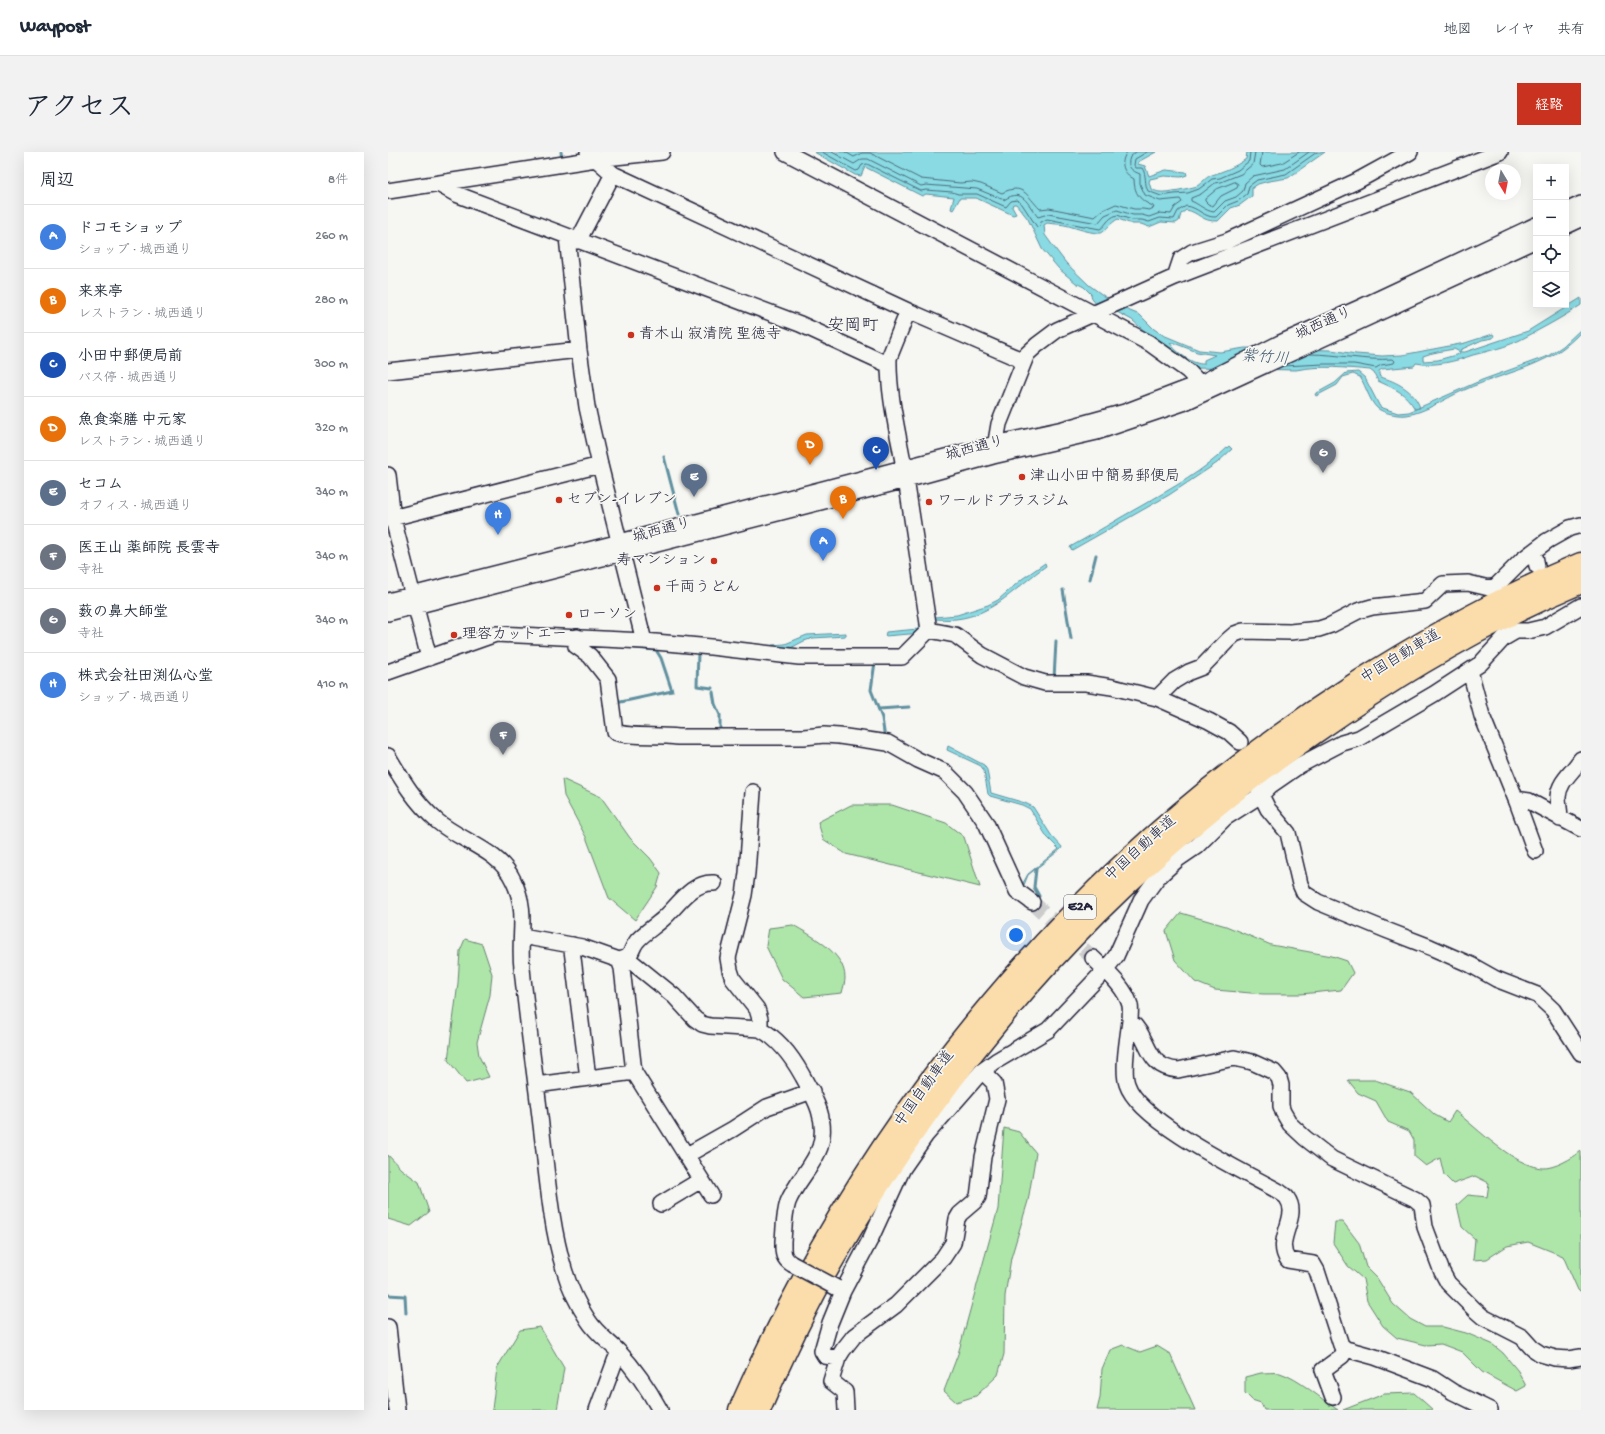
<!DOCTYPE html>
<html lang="ja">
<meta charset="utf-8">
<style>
body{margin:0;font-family:"Gochi Hand","Klee One",sans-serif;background:#f2f2f3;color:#1f2937}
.controls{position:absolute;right:12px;top:12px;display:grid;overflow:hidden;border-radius:0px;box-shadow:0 4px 16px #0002}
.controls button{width:36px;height:36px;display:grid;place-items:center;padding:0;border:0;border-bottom:1px solid #e0e1e3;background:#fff;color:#1f2937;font:20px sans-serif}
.compass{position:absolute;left:1097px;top:12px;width:36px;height:36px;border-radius:50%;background:#fff;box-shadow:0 4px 16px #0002;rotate:170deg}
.you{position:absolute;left:628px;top:783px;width:14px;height:14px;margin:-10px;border:3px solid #fff;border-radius:50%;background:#1a73e8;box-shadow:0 0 0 6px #1a73e833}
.badge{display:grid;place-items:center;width:26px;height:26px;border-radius:50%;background:#c8321e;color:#fff;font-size:13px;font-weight:700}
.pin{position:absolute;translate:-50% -33px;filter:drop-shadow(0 1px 2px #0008)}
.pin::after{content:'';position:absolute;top:21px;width:14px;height:12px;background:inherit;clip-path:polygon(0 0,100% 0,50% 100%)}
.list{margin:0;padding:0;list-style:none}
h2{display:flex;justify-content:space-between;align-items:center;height:52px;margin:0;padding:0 16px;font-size:17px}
h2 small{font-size:13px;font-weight:400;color:#747a83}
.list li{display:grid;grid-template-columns:26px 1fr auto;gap:12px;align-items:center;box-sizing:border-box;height:64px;padding:0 16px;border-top:1px solid #e0e1e3}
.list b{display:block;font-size:15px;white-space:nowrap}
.list p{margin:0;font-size:13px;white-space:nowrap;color:#747a83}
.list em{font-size:13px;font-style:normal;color:#747a83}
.icon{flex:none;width:22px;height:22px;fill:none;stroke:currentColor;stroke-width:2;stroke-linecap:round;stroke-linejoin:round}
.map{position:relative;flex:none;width:1193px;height:1258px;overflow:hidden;border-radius:0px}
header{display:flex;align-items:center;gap:24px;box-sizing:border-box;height:56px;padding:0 20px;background:#fff;border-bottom:1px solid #e0e1e3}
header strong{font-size:19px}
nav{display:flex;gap:22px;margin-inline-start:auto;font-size:14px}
.intro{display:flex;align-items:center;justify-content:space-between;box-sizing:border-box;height:96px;padding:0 24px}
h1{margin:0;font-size:28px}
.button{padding:10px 18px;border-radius:0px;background:#c8321e;color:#fff;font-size:14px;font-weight:700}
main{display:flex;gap:24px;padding:0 24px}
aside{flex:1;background:#fff;border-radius:0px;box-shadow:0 4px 16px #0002}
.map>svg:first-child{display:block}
.green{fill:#aee6a9;stroke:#688472}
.water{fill:#89dae2;stroke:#60909f;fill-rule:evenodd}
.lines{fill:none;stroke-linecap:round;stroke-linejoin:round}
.shore{stroke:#4b6c7e;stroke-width:1}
.stream{stroke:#60909f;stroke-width:3}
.minor-tunnel{stroke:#cccccd;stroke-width:15;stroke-dasharray:15 8;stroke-linecap:butt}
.minor-casing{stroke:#22223b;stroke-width:18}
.highway-casing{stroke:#22223b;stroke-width:25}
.minor{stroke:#f6f6f2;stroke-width:15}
.highway{stroke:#fbddab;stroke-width:22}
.minor-bridge-casing{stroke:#22223b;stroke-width:18;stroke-linecap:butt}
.minor-bridge{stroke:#f6f6f2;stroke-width:15}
.poi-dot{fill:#c8321e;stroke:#f6f6f2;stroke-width:1.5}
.labels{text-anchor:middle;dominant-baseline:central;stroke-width:3.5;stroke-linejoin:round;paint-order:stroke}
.shield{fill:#f6f6f2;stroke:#626272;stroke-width:1}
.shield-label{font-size:14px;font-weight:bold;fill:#22223b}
.street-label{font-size:15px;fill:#22223b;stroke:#f6f6f2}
.poi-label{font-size:15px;fill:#22223b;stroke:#f6f6f2;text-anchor:start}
.water-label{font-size:16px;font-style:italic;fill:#41596d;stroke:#f6f6f2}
.quarter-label{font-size:17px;fill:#22223b;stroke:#f6f6f2}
</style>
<header>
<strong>Waypost</strong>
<nav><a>地図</a><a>レイヤ</a><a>共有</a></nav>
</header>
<div class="intro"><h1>アクセス</h1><a class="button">経路</a></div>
<main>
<aside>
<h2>周辺<small>8件</small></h2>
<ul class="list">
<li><span class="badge" style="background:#3f7fe0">A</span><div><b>ドコモショップ</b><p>ショップ · 城西通り</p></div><em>260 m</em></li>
<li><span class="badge" style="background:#e8710a">B</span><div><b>来来亭</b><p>レストラン · 城西通り</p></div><em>280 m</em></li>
<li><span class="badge" style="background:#1a4fb4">C</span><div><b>小田中郵便局前</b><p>バス停 · 城西通り</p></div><em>300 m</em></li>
<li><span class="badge" style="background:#e8710a">D</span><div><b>魚食楽膳 中元家</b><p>レストラン · 城西通り</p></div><em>320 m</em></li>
<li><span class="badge" style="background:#5c6f8a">E</span><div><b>セコム</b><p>オフィス · 城西通り</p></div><em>340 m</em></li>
<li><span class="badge" style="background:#6b7280">F</span><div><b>医王山 薬師院 長雲寺</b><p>寺社</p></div><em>340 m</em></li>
<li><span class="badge" style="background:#6b7280">G</span><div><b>薮の鼻大師堂</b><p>寺社</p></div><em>340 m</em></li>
<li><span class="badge" style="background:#3f7fe0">H</span><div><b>株式会社田渕仏心堂</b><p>ショップ · 城西通り</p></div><em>410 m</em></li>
</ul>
</aside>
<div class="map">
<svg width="1193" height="1258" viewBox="0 0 1193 1258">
<rect width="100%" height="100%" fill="#f6f6f2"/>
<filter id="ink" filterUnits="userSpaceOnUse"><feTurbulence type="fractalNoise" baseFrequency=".025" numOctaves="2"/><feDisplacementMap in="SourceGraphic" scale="8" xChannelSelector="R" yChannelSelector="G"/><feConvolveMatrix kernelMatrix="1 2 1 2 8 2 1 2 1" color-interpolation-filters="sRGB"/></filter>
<g filter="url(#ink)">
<path class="green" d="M174,627l39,18 29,41 20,20 11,15 -4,14 -22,33 -26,-22 -23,-61 -22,-41z
M463,653h41l54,18 18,14 16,50 -134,-33 -23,-15 -5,-17z
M793,761l45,13 45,19 61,11 15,5 6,12 -12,17 -40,4h-38l-48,-4 -20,-8 -20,-22 -9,-29z
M405,773c19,11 52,28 52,53 0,5 -2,10 -3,15l-38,4 -22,-18 -16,-33 3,-18z
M77,787l17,5 10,30 -2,21 -13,47 2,14 10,21 -23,6 -18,-23 10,-77 2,-32z
M960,928h27l35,12 25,23 13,7 7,-11c22,17 59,55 87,57 12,1 31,-10 39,-17v142l-3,-3 -15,-34 -35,-14 -21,4 -20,13 -14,1 2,-21 -13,-12 -5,-22 11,-10 19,2 2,-14 -14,-7 -22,8 -9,-9 -4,-17 -14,8 -12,-10v-16l-5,-9 -21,-9 -12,-21 -18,-8z
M616,976l15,4 17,21 -8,48 -17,57 -6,38 -1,58 -6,21 -22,21 -20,6 -12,-11 14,-37 40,-145z
M0,1003l13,14 18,13 10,30 -18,14 -23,-7z
M947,1070h8l16,21 7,24 11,11 16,26 17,15 15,8h18l23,6 26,11 11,9 15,18 8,15 -9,5 -35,-19 -20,-20 -21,-8 -15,1 -29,-7 -14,-12 -16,-25 -4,-22 -15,-13 -15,-23z
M152,1175l24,41 -7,42h-65l5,-42 23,-38z
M735,1193l17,7 17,-6 13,8 25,56h-98l3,-12 2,-29 8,-19z
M873,1221c6,0 13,-1 19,0 19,6 41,26 58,37h-74l-3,-7 -9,-3 -7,-7v-16z
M1026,1241l19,17h-90l41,-16z"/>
<path class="water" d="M426,0h342l-18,10v2l7,2 4,10 17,-6 20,2 1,3 -6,2 -17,-1 -14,3 -1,3 2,7c3,1 6,3 9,3 5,1 32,-4 37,-6 5,-3 10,-10 15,-11 12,-4 23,-8 34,-16l1,-7h78l-37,26 -19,3 -11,3 -6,4v8l-12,9 -9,3 -13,13c-17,1 -19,-9 -32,-11l-5,4 -2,7 -3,2 -15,-1 -12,5 -8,-3h-9l-14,-5c-7,3 -14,14 -17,14 -7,1 -26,-5 -32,-7 -7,-2 -15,-2 -22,-3l-3,2 1,10 8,11 13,17 23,22 15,11 26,15 10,4 14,14 9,6 36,15 21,2 25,-4 86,2 25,4 26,2 20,-1 63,-12 28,-9 1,2 -1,2 -11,2 -22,10 1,2h4l63,-21 53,-33v7c-19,13 -40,24 -61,35 -14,7 -31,11 -47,15 -17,6 -38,12 -57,8l-2,3 -32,3 -3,2v3l1,3c16,4 35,14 40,31l-5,1c-10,-17 -20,-20 -37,-28l-4,-8 -4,-3c-23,-2 -50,-5 -74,0l-102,-2 -34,-19 3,-7 -14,-7 -17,-15 -15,-8 -3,1 -1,4 -16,-12 -5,-6 -1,-5 -7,-7 -8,-4 -17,-14 -17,-20 -14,-30 -12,-15h-3l-1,3 4,7 -3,1 -37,-17h-16l-7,12 -2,-1 3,-12 -28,-3 -4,2 -57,-29 -4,9 -6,-1zM782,191h4l23,9 18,3 -11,5v4c-11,1 -28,-12 -34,-21zM1066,197l6,3 -1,2 -21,6 -15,1v-5c10,-4 21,-5 31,-7z
M1193,177v3c-10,10 -21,20 -34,26 -27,14 -57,20 -85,33 -18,8 -36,21 -55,24 -8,1 -19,-1 -27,-5 -9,-4 -14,-24 -20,-33l-7,-3 -10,3 -6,8 -21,11 -1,-2 20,-11 11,-10 12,-1 7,6 15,29 18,6 11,-1 73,-32 66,-24 15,-10z
M841,294l3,3 -15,14 -48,32 -97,55 -2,-3c24,-13 47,-28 71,-41 31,-18 63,-35 88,-60z
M657,411l1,3c-29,20 -52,49 -90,53 -8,1 -17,0 -25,0l-9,14 -37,3 1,-4 32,-3 2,-7 4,-4 33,-3 31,-10 10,-5 24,-21z
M458,481v3l-33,2 -9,3 -19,10h-13v-6l13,-1 22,-9z
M560,594l36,19 3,5 4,23 34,10 8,4 18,28 11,12 -1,2 -33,26 -4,10h-2l6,-11 31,-25 -12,-12 -17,-28 -8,-4 -32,-9 -2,-2 -4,-23 -3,-5 -34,-16z"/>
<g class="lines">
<path class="shore" d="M434,0l34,19 3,-1 3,-5 5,-1 54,27 5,-1 26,2 6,2h19l29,13 5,-6 6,-1 5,4 15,23 3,-1 1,-4 6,-3 53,10c7,-4 6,-10 17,-14l15,5h10l7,2 11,-4 14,1 4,-8 8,-5c12,1 18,12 30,11l12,-12 10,-4 9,-7 2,-8 8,-6 29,-6 31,-22
M444,0l22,12 8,-5h6l53,27 5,-1 51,4 27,11c19,-13 23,4 34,17l10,-3 50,9 7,-8 12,-5 16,5h9l7,2 11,-4 11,1 4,-7 7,-5 -2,-3 -20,2 -15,-6 -5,-11v-10c-8,-3 -14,-7 -10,-17l6,-5
M457,0l9,5 8,-4h8l51,26 39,4 12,-1 9,2 21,9c21,-11 25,3 38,16l9,-1 46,9 8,-7 13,-6 18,5h9l6,1 5,-2 -1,-2c-13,-5 -19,-13 -19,-27 -11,-6 -15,-16 -7,-27
M759,0l-12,7 -1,6 2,3h6c5,7 2,16 6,23l13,5 13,-2 14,-1 11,-4 13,-10 8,-1 18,-8 11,-9 1,-9
M867,0l-2,12 -12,10 -20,8 -6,1 -14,11 -10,4v3c8,3 14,10 23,11l11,-11 11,-4 7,-6 2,-8 8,-7 32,-7 24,-17
M874,0l-2,13 2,2 20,-4 17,-11
M847,30l3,2 -1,4 -16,8 -8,10 -5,-2 -3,-3v-2l12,-10z
M895,214l41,-2h30l22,4 5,-3 13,-2 1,-2 -2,-2c-28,2 -55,-5 -83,-5"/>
<path class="stream" d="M173,0l1,7
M276,305l15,57
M702,427l6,-24
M675,438l8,49
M310,500l-1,34 15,2
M487,510l-4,28 11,28 3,21
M666,527l2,-38
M325,540l2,12 5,11v18
M228,551l56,-12 -11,-33 -5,-8 -21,-2
M491,557l30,-2
M648,717l-2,18 5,9
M0,1143l17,1 1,17"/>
<path class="minor-tunnel" d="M644,750l61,56"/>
<g class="minor-casing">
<path id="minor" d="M200,0l25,22 295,137 116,50
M397,0l364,191 39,28 18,19
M50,32l18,10 344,130 89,41
M0,39l208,-32 66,-7
M1178,59l15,-7
M1178,74l15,-7
M179,85l12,113 8,57 13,58 44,176
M190,89l35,-67
M787,125l6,-18 11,-7 35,-11 130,-60 53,-29
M520,159l-19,47c-1,40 11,82 17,121 8,50 15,101 23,151
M0,219l191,-21
M606,301l5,-29 28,-70 10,-9 20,-15 118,-53 325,-125
M0,323l5,44 36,139
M0,367l212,-54
M1146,399l3,15
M0,449l232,-59 375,-98 68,-15 62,-17 76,-29 79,-40 79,-35 177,-83
M0,461l518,-133 87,-24 104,-24 86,-29 353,-163
M541,478l26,5 27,20 42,22 21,6h41l26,4 45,11 52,23 20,11 11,10
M189,485l-1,9 14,10 18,23 7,53c16,6 43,2 63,5h126l20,-2 15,1 49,7 30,17 27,12 20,20 21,31 31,68 15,11
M1082,519l12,45 35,86 18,49
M0,520l108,-38 148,7 67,6 88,10h103l27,-27
M769,546l17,-17 15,-9 13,-5 26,-27 7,-6 8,-3 47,1 29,-3 12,-4 27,-14 14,-4 53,-6 18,-17 25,-1 21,5 7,-2 26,-26 25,-19 23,-13 11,-3
M0,604c14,24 28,47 49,65 25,21 62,29 76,59 16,32 5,55 9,88 5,53 13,105 19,157 6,47 9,98 23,144 5,17 14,36 24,51 8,13 20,21 31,32 16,17 30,38 41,58
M870,634l3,9 7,14 20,24 12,51 4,9 14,9 68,28 44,17 41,18 25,14 41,16 16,15 28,43
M365,640l-6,81 -3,22 -16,63 2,12 3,9 24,30 3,10v10
M1129,650l5,-2 7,1 52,28
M1172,667c0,-8 -2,-15 -2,-22 1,-16 15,-25 23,-38
M134,784l60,11 37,13 3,8 12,104
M185,793l-1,5 16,128
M239,806l47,38 21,23 7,5 8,2 50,3c19,10 32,28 42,46 13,23 26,45 18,72 -7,20 -24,35 -32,55 -4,12 -4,27 -5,39 0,11 -1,17 9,23
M705,806c13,13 32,29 37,47 1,5 0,11 0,16 21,17 14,46 48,49l56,-12 18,4 22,10 5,6 2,7v21l2,6 7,12 15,14 27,21 83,40 7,6 3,22 17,45 6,11 27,27 8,7 39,20 10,11 9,6 14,4 13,1 13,-2
M231,808c15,-3 10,-9 18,-19 7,-8 17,-14 26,-22 14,-12 29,-38 51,-36
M742,869c-2,16 -8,49 -3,63 12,38 117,88 153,108 2,2 6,4 7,6 14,19 -14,42 1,62l25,4 4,7 24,74 5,4 29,8 58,22 20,13 37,18
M148,933l98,-13 77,123
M299,1003l46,-26 34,-22 45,-16
M273,1052l40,-24
M0,1175l9,83
M450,1206l-13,-2 -3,-5 8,-28 13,-32 27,-51 33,-72 23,-33 56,-64 14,-10 52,-31 57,-60 11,-14 25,-56 16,-22 21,-19 19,-13 28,-28 36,-23 10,-10 29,-20 42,-22 17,-5 75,-44 46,-30 24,-26 12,-7h12l17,-4 36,-21
M945,1245l-10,-27 19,-14 4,-7
M209,1258l18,-49 4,-9
M458,1258l-1,-18 -14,-11 7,-23 5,-8 11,-14 42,-31 47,-47 10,-15 4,-24 3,-5 14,-12 4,-5 5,-40 14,-58 -3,-16 -12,-12"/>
</g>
<g class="highway-casing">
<path id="highway" d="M352,1258c130,-298 340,-549 614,-725 72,-46 148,-88 227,-121
M371,1258c22,-51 46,-103 74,-151 95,-165 219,-319 367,-440 37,-31 75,-59 115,-87 83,-58 172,-111 266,-150"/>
</g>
<use href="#minor" class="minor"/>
<use href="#highway" class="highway"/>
<g class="minor-bridge-casing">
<path id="minor-bridge" d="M404,1112l45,24"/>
</g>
<use href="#minor-bridge" class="minor-bridge"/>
</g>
</g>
<g class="poi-dot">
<circle cx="243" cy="183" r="4"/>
<circle cx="634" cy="325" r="4"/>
<circle cx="171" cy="348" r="4"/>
<circle cx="541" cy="350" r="4"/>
<circle cx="326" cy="409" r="4"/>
<circle cx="269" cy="436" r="4"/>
<circle cx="181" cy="463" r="4"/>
<circle cx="66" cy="483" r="4"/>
</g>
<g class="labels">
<rect class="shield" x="676" y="743" width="32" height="24" rx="3"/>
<g class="shield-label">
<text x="692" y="755">E2A</text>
</g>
<g class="street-label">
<text transform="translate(936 172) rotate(-24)">城西通り</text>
<text transform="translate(587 297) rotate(-15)">城西通り</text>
<text transform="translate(274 379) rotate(-15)">城西通り</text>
<text transform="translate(1013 505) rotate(-31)">中国自動車道</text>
<text transform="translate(753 697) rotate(-42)">中国自動車道</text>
<text transform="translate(537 937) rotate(-54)">中国自動車道</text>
</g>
<g class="poi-label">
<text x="251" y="183">青木山 寂清院 聖徳寺</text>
<text x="642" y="325">津山小田中簡易郵便局</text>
<text x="179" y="348">セブン-イレブン</text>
<text x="549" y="350">ワールドプラスジム</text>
<text x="318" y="409" text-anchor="end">寿マンション</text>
<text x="277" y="436">千両うどん</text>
<text x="189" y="463">ローソン</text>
<text x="74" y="483">理容カットエー</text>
</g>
<g class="water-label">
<text transform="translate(877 207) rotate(5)">紫竹川</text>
</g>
<g class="quarter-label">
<text x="465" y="175">安岡町</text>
</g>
</g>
</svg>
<div class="controls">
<button>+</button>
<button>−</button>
<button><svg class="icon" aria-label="locate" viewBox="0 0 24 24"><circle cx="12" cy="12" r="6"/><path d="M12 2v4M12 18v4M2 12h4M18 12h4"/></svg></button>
<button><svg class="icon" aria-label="layers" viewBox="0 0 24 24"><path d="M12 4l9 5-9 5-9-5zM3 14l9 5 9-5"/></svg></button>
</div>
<svg class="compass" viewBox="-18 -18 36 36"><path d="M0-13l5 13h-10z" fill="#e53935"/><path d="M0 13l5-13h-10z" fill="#747a83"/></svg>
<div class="you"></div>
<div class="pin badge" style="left:435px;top:409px;background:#3f7fe0">A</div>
<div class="pin badge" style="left:455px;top:367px;background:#e8710a">B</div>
<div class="pin badge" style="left:488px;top:318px;background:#1a4fb4">C</div>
<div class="pin badge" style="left:422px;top:313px;background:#e8710a">D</div>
<div class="pin badge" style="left:306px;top:345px;background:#5c6f8a">E</div>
<div class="pin badge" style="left:115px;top:603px;background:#6b7280">F</div>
<div class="pin badge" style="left:935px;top:321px;background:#6b7280">G</div>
<div class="pin badge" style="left:110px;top:383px;background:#3f7fe0">H</div>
</div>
</main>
